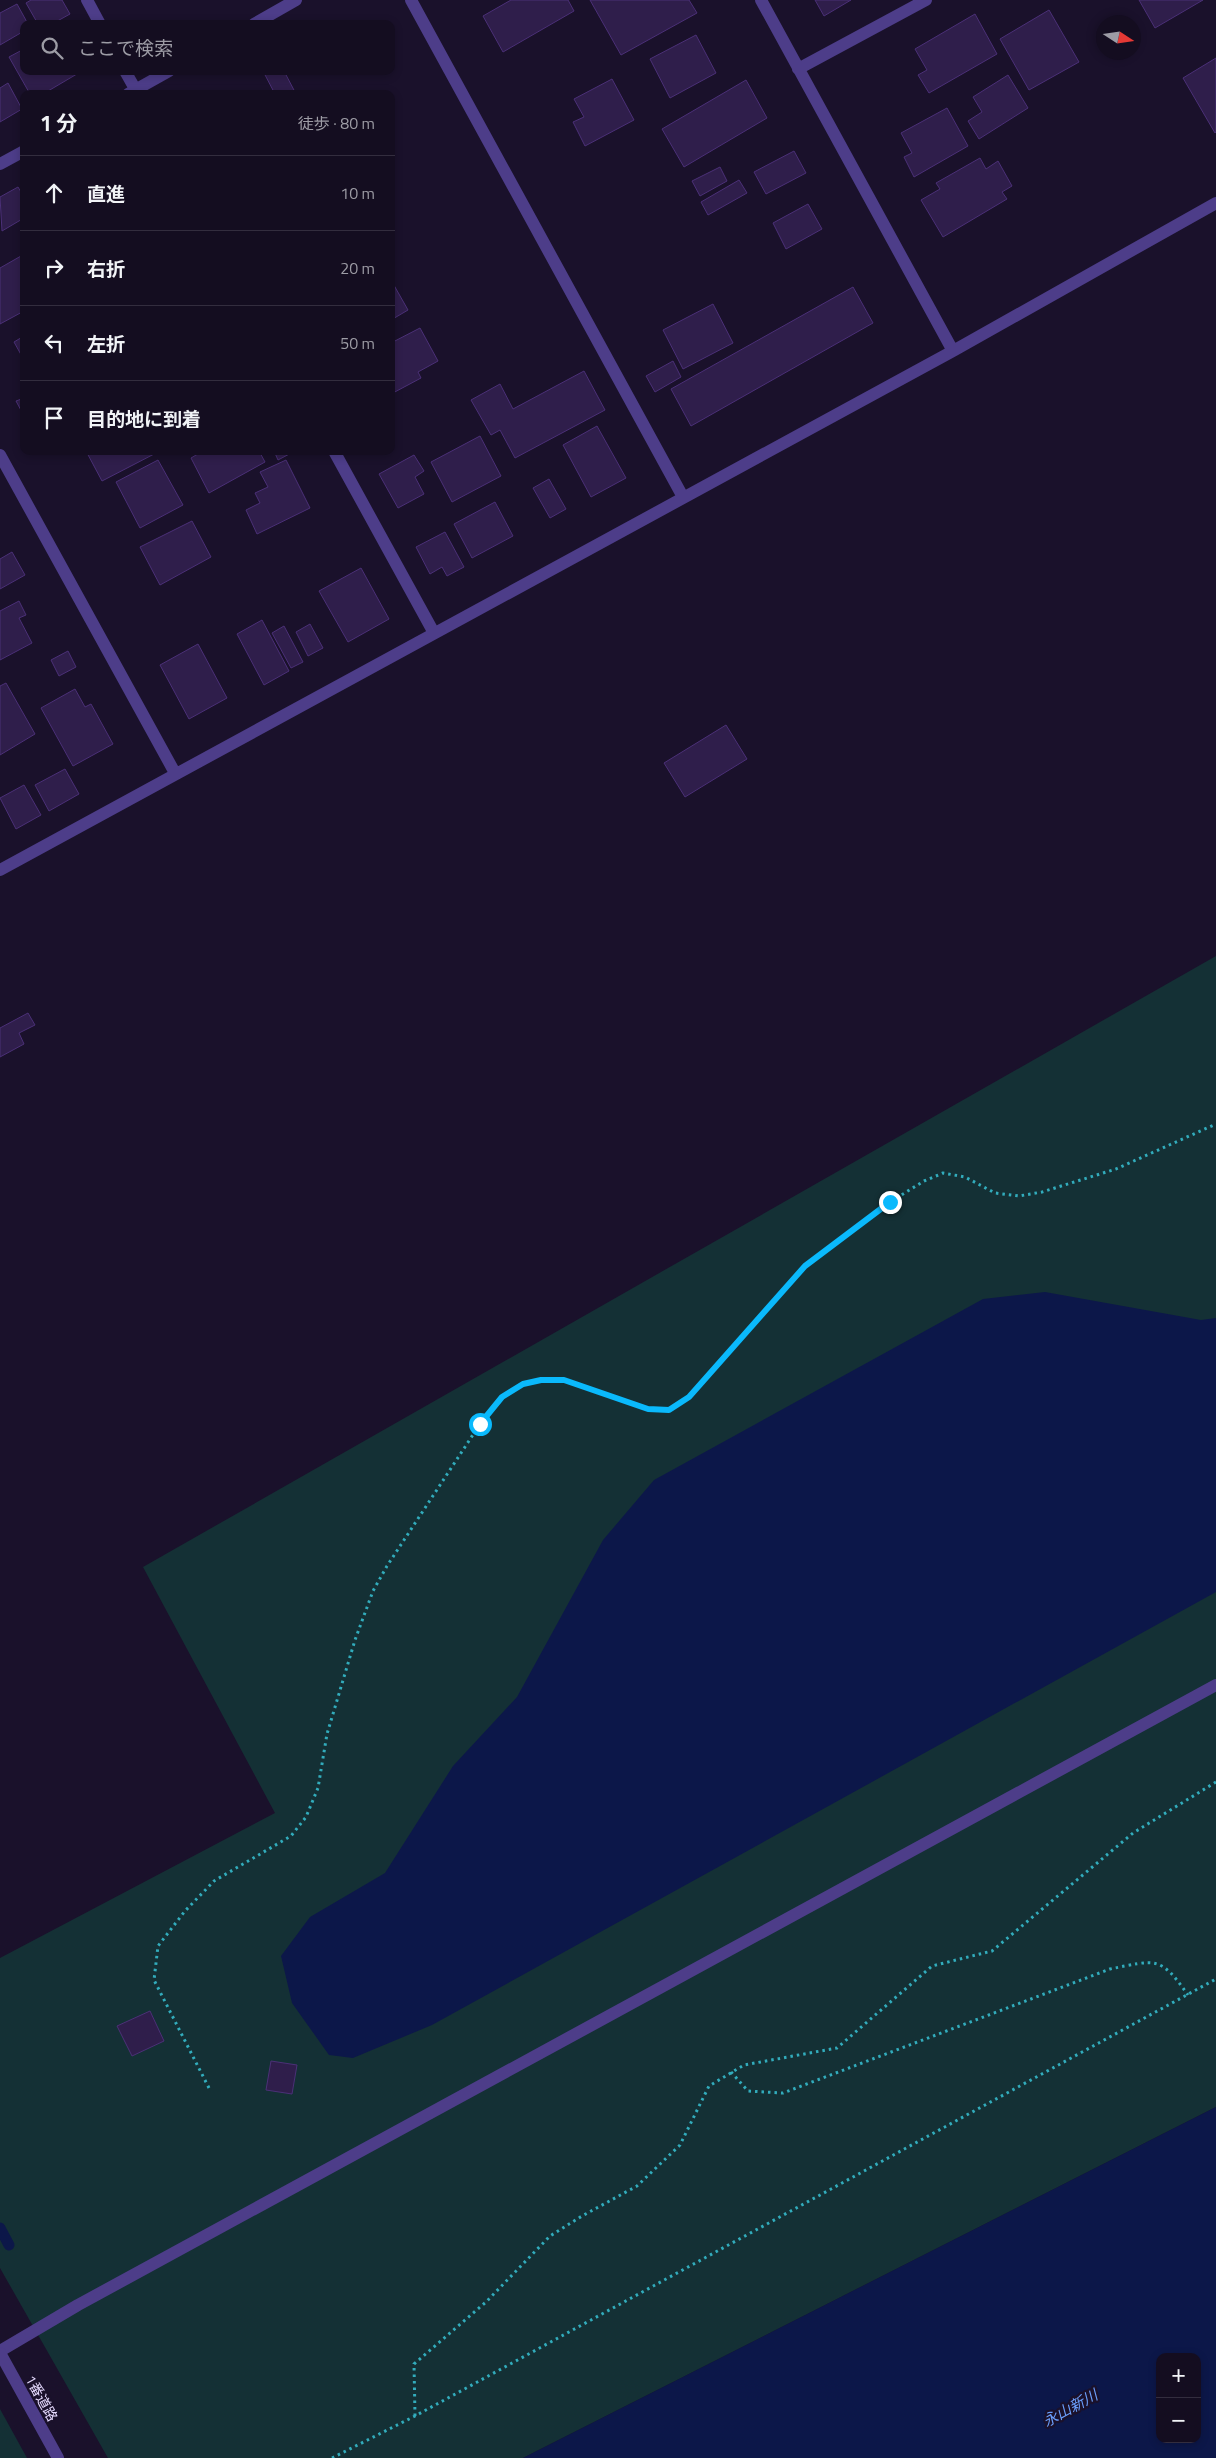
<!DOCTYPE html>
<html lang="ja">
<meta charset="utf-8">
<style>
body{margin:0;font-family:"Titillium Web","Noto Sans JP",sans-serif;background:#1d1629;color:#f1f3f6}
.controls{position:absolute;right:15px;bottom:15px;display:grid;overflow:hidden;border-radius:10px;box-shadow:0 2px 8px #0003}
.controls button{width:45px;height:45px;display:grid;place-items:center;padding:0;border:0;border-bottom:1px solid #332d3e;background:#140d20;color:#f1f3f6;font:25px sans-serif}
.compass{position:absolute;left:1096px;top:15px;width:45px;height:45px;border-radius:50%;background:#140d20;box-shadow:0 2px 8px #0003;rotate:102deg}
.stop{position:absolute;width:15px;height:15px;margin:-11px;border:4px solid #0ab9fc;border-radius:50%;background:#fff}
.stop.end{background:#0ab9fc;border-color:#fff;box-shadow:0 1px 5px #0008}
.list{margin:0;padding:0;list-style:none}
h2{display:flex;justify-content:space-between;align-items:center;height:65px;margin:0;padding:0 20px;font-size:21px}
h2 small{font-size:16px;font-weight:400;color:#9d9ca5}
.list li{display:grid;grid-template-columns:32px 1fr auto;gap:15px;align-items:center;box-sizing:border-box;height:75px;padding:0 20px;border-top:1px solid #332d3e}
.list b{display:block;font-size:19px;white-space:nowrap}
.list em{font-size:16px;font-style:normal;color:#9d9ca5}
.icon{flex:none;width:28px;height:28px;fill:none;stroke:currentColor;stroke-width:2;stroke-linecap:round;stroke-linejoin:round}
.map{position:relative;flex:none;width:1216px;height:2458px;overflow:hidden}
.search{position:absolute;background:#140d20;box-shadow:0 2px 8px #0003;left:20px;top:20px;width:375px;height:55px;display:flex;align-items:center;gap:12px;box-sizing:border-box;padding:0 18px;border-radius:10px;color:#9d9ca5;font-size:19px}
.panel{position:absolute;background:#140d20;box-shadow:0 2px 8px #0003;left:20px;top:90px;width:375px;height:365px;border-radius:10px}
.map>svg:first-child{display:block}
.green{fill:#143035}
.water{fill:#0c1749;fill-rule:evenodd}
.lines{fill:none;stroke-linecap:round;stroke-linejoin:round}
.stream{stroke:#0c1749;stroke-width:11}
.building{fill:#2f1e4b;stroke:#4b3077}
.path{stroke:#32acbc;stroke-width:3;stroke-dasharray:2.5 4;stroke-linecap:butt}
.service{stroke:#4d3d89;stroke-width:12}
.minor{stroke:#4d3d89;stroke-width:12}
.tertiary{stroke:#4d3d89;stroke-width:12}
.route{stroke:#0ab9fc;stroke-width:6}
.labels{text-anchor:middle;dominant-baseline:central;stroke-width:4.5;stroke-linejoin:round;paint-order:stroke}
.street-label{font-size:14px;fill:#e6dbff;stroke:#1a112b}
.water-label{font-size:15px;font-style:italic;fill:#6b9ffd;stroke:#1a112b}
</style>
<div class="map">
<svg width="1216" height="2458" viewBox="0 0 1216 2458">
<rect width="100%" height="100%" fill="#1a112b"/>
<path class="green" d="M1216,956v1151l-693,351h-415l-108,-190v-310l275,-145 -132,-246z
M0,2409l27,49h-27z"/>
<path class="water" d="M1045,1292l156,28 15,-2v274l-784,433 -79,33 -24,-3 -37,-52 -11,-47 29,-39 75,-44 68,-107 64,-69 86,-157 51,-60 329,-181z
M1216,2107v351h-693zM1160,2357h37v82h-37z"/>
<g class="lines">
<path class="stream" d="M0,2228l9,17"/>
</g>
<path class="building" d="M31,0h31l8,14 -18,10h-14l-12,-21z
M511,0h57l6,11 -71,41 -20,-36z
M590,0h99l8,13 -76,42z
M815,0h36l-27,16z
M1139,0h64l-48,28z
M17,4l11,20h-4v7l-24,14v-32z
M1049,10l30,52 -50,28 -29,-51z
M975,14l22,40 -68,39 -11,-18 9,-5 -12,-21z
M696,35l20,38 -46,25 -20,-39z
M24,49v22h58l-39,23h-13l-21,-37z
M1216,58v74l-1,1 -32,-55z
M263,71h21l12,23h-21z
M1008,75l20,33 -49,31 -11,-18 14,-9 -9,-15z
M612,79l22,41 -49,26 -12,-24 11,-5 -10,-18z
M746,80l21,38 -83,49 -22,-38z
M8,83l14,26 -22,13v-34z
M947,108l21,38 -54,31 -10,-20 8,-4 -11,-20z
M794,151l12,22 -40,21 -12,-22z
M980,158l6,11 12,-8 14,25 -10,6 5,7 -64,38 -22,-37 19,-11 -4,-6z
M720,167l7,14 -27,15 -8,-15z
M739,180l8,13 -39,22 -7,-13z
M18,187l6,10v21l-22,13 -2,-34z
M808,204l14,25 -36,20 -13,-26z
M21,256l3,4v51l-24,13v-56z
M391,280l17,30 -17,10z
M853,287l20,36 -182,103 -20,-37z
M713,304l20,39 -50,26 -20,-39z
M420,328l18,33 -20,11 3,6 -30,16v-51z
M24,336v24l-10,-18z
M673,361l8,16 -26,15 -9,-16z
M584,371l21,39 -90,48 -15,-28 -9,5 -20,-35 29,-16 13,25z
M24,398v15l-1,1 -7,-13z
M597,426l29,52 -35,19 -28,-52z
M480,436l21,40 -49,26 -21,-40z
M86,451h71l1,1 -56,29z
M203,451h56l6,11 -56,31 -18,-35z
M274,451h21l-17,9z
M414,455l10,16 -9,6 9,17 -26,14 -19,-34z
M158,460l25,45 -43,23 -24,-46z
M286,460l24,48 -53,26 -11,-24 14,-7 -5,-10 13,-6 -8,-15z
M549,479l17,30 -16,9 -17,-30z
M495,502l18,34 -41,22 -18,-34z
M192,521l19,36 -51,28 -20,-38z
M445,532l19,35 -17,9 -5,-9 -12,7 -14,-27z
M12,552l13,23 -25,14v-30z
M361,568l28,51 -41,23 -29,-51z
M19,601l7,14 -7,3 13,25 -32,17v-49z
M262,620l27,51 -25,14 -27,-51z
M310,624l13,24 -15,8 -12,-24z
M284,626l19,36 -12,6 -19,-35z
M198,644l29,54 -38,21 -29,-54z
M68,651l8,16 -17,9 -8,-16z
M6,683l29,51 -35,21v-69z
M75,689l10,18 6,-3 22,40 -40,22 -32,-58z
M726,725l21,34 -62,38 -21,-34z
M65,769l14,25 -30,17 -14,-26z
M24,785l17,30 -25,14 -16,-31z
M28,1013l7,12 -16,8 5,11 -24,13v-29z
M150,2011l14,30 -32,15 -15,-30z
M271,2061l26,4 -5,29 -26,-4z"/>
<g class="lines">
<path class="path" d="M731,2072l17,19 35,2 327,-124c46,-9 50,-14 78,26
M209,2088l-55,-108 4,-34 27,-35 29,-30 77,-45 15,-19 12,-29 9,-54 28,-94 18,-49 14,-25 93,-142 22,-27 21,-13 18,-4h23l84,29 21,1 20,-13 116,-131 85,-64 34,-21 19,-8 22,4 30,16 24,3 23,-4 74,-23 100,-45
M415,2416l-1,-52 72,-62 64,-66 32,-20 55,-30 43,-41 29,-59 35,-21 93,-17 95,-82 60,-15 141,-118 83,-51
M332,2458l83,-42 801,-437"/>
<path class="service" d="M0,2351l78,-46 1138,-620"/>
<path class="minor" d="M87,0l13,24
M411,0l272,497
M761,0l192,351
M254,24l42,-24
M798,69l128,-69
M125,71l13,23
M128,94l41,-23
M0,164l24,-13
M334,451l100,182
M0,455l175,318
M0,870l953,-519 263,-148"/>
<path class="tertiary" d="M0,2353l58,105"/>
</g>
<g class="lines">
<path class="route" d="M480,1424l22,-27 21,-13 18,-4h23l84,29 21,1 20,-13 116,-131 85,-64"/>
</g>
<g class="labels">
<g class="street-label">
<text transform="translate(42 2398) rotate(61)">1番道路</text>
</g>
<g class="water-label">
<text transform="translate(1070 2408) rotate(-29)">永山新川</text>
</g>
</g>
</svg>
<div class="controls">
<button>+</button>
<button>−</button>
</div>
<svg class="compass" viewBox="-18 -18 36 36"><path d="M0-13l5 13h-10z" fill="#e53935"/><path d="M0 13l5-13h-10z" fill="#9d9ca5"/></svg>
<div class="stop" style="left:480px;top:1424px"></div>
<div class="stop end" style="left:890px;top:1202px"></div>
<div class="search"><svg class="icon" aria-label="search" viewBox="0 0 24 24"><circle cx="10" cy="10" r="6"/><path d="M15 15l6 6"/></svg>ここで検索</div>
<section class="panel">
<h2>1 分<small>徒歩 · 80 m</small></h2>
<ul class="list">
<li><svg class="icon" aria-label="ahead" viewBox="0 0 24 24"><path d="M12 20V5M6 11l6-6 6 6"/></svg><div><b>直進</b></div><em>10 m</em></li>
<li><svg class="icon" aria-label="right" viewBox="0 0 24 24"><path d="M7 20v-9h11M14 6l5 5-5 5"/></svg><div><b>右折</b></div><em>20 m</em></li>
<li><svg class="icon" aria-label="left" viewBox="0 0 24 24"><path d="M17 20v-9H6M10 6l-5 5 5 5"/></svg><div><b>左折</b></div><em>50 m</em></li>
<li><svg class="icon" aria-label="arrive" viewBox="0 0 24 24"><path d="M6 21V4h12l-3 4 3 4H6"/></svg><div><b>目的地に到着</b></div></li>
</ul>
</section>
</div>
